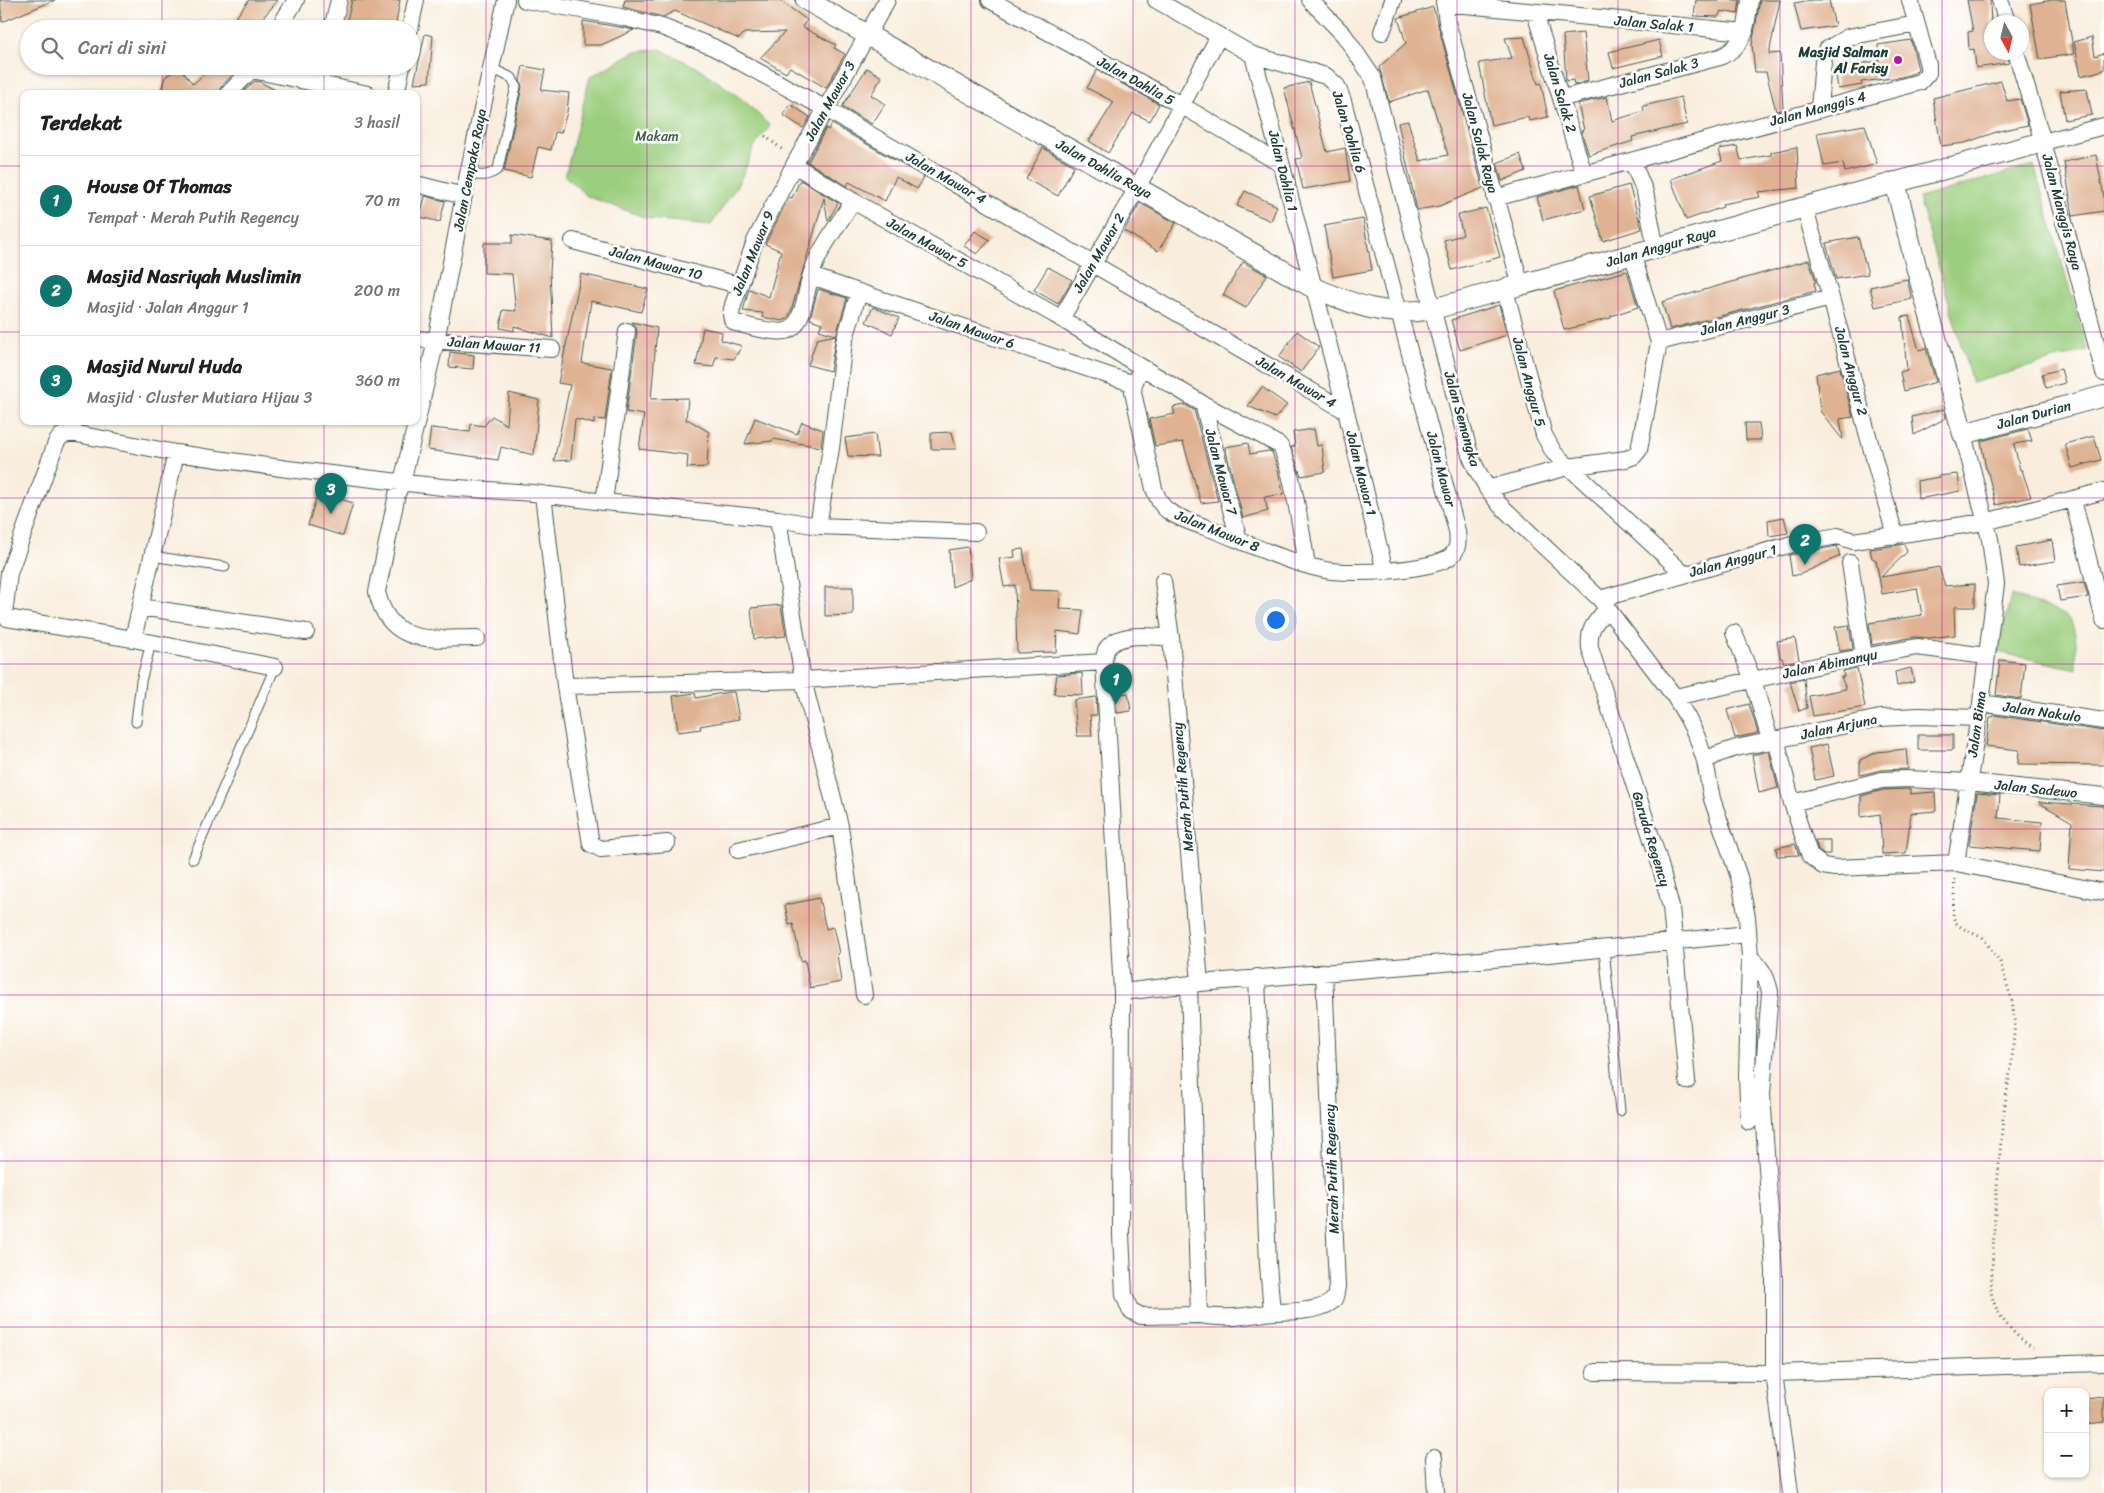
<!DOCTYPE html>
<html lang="id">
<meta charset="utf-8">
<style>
body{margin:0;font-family:Sriracha,sans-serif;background:#f2f2f2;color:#202124}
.controls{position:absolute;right:15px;bottom:15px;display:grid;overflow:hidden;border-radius:10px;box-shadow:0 1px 4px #0004}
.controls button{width:45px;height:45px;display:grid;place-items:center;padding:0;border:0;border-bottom:1px solid #e0e0e0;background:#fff;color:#202124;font:25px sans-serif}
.compass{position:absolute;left:1984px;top:15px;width:45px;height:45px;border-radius:50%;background:#fff;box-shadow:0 1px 4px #0004;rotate:172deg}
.you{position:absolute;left:1275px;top:619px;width:18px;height:18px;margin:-12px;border:4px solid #fff;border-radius:50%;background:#1a73e8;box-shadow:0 0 0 8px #1a73e833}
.badge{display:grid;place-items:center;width:32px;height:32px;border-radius:50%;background:#0f766e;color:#fff;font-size:16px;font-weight:700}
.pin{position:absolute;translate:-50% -41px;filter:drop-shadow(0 1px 2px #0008)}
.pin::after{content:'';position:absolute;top:26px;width:18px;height:15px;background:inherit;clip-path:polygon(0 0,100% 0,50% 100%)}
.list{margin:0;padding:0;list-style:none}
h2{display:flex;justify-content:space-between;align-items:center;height:65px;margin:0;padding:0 20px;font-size:21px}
h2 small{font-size:16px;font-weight:400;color:#757577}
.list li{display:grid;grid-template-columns:32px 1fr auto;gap:15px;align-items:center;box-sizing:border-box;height:90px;padding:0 20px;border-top:1px solid #e0e0e0}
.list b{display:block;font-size:19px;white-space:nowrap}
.list p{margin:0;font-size:16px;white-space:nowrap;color:#757577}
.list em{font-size:16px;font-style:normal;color:#757577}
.icon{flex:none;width:28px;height:28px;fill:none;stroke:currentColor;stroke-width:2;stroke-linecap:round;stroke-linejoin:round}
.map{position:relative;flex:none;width:2104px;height:1493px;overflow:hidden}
.search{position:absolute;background:#fff;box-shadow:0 1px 4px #0004;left:20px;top:20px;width:400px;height:55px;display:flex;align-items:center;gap:12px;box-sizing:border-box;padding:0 18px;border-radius:28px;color:#757577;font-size:19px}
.panel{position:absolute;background:#fff;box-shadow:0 1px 4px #0004;left:20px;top:90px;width:400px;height:335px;border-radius:10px}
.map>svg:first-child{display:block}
.green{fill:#9bce7e;stroke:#5d8659}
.building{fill:#dfb293}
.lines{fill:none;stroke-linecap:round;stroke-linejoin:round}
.service-casing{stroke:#40584e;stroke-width:11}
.minor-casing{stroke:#40584e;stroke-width:18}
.tertiary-casing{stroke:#40584e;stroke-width:22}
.path{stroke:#40584e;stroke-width:3;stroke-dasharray:1 4;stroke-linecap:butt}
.service{stroke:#fff;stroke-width:9}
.minor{stroke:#fff;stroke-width:16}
.tertiary{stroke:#fff;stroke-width:20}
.grid{fill:none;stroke:#b5179e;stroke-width:1;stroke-opacity:0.55}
.poi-dot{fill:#b5179e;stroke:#fff;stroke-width:2}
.labels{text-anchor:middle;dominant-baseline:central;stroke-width:5;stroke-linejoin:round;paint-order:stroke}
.street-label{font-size:14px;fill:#1f3d34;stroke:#fff}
.poi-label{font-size:14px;font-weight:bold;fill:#1f3d34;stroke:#fff;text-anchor:end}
.park-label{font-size:14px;fill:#3e6146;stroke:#fff}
</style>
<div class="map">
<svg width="2104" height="1493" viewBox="0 0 2104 1493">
<rect width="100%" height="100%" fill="#fff"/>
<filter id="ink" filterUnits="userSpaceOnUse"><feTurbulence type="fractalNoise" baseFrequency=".02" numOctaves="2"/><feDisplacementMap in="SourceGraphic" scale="10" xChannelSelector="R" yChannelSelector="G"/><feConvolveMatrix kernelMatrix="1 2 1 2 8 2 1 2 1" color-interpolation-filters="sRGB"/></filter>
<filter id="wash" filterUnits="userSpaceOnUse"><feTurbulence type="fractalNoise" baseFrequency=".0096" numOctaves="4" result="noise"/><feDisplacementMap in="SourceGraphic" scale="20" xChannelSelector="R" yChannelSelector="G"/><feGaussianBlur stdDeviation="1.12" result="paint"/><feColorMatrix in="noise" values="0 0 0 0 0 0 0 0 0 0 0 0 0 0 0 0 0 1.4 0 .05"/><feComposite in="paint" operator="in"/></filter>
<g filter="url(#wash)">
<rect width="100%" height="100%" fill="#f9eede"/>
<path class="green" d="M660,49l42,21 45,33 23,23 -16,21 -14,34 -29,44 -62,-6 -62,-23 -22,-20 25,-99 44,-25z
M2034,165l53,185 -115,33 -53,-185z
M2011,595c10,4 49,16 55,21 13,12 10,38 10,53l-78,-17z"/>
<g id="blocks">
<path class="building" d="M0,0h55l-53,22z
M249,0h29l-17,20 8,4 -1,5h-41z
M352,0h48l-5,29h-50z
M625,0h154l28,20 -5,7 34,18 -2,3 11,6 -19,34 -36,-21 -4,6 -26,-15 25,-26 -41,1 -5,6 -64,-28 -12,6 -40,-10z
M1696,0h44l-2,14 -17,-3 -3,6 -24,-1z
M1760,0h20l-11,54 11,-1 3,56 -7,2 -10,-39h-11l-3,-27z
M1812,0h17l6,26 -34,5 -7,-28z
M1967,0h23l2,52h14l3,11 -33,5 -2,-19 -5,1 -1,-18 5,-1z
M2052,0h13l9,54 -34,5 -10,-55z
M1433,7l50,181 -44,18 -22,4 -19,-87 10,-2 12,40 28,-6 -20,-66 -39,13 -10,-35 27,-24 -8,-25z
M583,21l36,6 15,3 -33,15h-18z
M1583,33l5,48 -14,4 -1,-5 -7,1 -3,-46z
M425,34l8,2 -4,46 -15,1z
M1524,37l14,47 3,-1 7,34 -19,4 -1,-4 -37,8 -12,-62 33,-5 -7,-20z
M2092,37l3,19 9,-3v17l-23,6 -7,-34z
M1659,40l4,16 -50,12 -4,-16z
M1911,40l7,29 -4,4 -13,4 -40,5 1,3 -24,4 -3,-22 44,-6 -1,-16z
M213,66h18l6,4 -16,17 -3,7h-58l5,-17 14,-10 14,17z
M523,66l22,4 -4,20 28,3 -2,19 -6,21 -6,-1 -4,18 -13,-3 -7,30 -27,-6 18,-84 -2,-7z
M867,68l15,9 -11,18 14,9 -13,20 -30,-17z
M1097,70l62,34 -9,17 -17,-8 -25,40 -19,-12 25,-39 -27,-14z
M255,81l5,1 23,12h-41z
M2001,81l6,20 13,-2 8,26 -29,6 -34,12 -24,3 -8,-48z
M1309,82l18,70 18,-4 5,33 -47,8 -7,-30 6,-1 -18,-70z
M2087,89l5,26 -27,5 -5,-29z
M1607,97l5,24 32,-10 -1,-5 38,-9 6,27 -55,13 1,4 -44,14 -8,-24 3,-1 -6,-26z
M790,104l20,13 -7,11 -20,-13z
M832,124l92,53 -7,12 -21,-12 -11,24 -36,-19 -2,4 -39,-24 18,-34 2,2z
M1865,125l12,39 -32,8 -2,-9 -19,3 -7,-33z
M1737,146l4,14 30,-5v-3l26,-5 2,41 -41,4 2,5 -38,7 1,3 -37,13 -15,-41 51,-18 -3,-12z
M1043,148l31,18 -16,30 -32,-17z
M1520,154l6,17 -24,10 -5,-18z
M2096,155l8,42v14l-31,5 -9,-54z
M800,180l38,23 -10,18 -4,-23 -33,113 -4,8 -5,2 -20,-4 1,-4 -20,-2 6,-22 20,8 12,-46 -16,-7 24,-47 3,1z
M1579,185l6,24 -42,11 -6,-23z
M1629,185l13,44 -39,12 -13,-45z
M1245,191l32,15 -6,15 -34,-15z
M425,196l20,5 -5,21 -20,-5z
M1140,203l36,20 -18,28 -34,-20z
M1486,208l14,49 -48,13 -8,-30 19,-5 -5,-20z
M1363,219l9,51 -39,7 -9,-51z
M975,231l15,9 -13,14 -13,-8z
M512,235l40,6 -2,31 3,66 -39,-12v5l-14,-3 3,-18 13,1 -4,-37 -28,-1v-30h28z
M1858,237l10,37 -32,5 -10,-36z
M1809,260l7,22h-2l2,9 -146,38 -8,-27z
M1243,262l24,13 -21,33 -23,-13z
M1048,267l24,13 -14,24 -24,-14z
M1627,271l11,36 -27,9v2l-47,12 -10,-39z
M581,274l67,15 -7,23 -50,-11 -9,62 30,5 -7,52 -11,-1v5l-19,-5 -4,41 -17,1 16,-76 -12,-2z
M1907,279l5,20 -37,8 -5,-20z
M818,289l29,9 -11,37 -17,-5 3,-7 -12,-4z
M1499,305l8,30 -47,15 -9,-30z
M873,307l26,11 -7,16 -26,-12z
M1909,316l10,34 7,-2 10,34 -32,9 -4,-19 7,-2 -5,-53z
M632,322l25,6 -6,71 37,-1 -2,22h3l20,12 -2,35 -20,1 1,-13 -49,-6 5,-34 -18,-3 11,-80 -1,-5z
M703,328l19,4 -1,8 21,6 -8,13 -18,-2 -3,10 -17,-2z
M1297,331l22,16 -18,25 -22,-15z
M836,335l-6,36 -22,-6 9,-26z
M450,352l24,3 -1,14 -24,-2z
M1840,368l13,49 -13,2 3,21 -23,-29 -4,-37z
M2061,369l4,14 -19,5 -4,-14z
M1262,387l25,18 -12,13 -27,-12z
M509,393l30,7 -5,55 -33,-8 -3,13 -70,-10 3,-22 39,4 1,-8 13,2 8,-10 15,9z
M1185,405l9,5 24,91 -17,2 -18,-61 -28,4 -6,-27 26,-5 -2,-7z
M1944,409l2,9 -32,17 -2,-18z
M755,418l42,16 5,-12 21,8 -2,17 -48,-8 -1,2 -27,3z
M1745,423h14l2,17h-15z
M1314,429l3,17 5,-1 3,27 -24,4 -10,-29 4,-1 -2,-14z
M2028,429l4,12 -18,3 6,26h2l9,27 -35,8 -9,-36h-1l-5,-28z
M952,432l4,17h-25v-16z
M875,434l3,23 -30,-1 -3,-18z
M2094,436l7,24 -29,8 -7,-24z
M1248,443l2,11 19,-3 3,1 6,17 5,25 -19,3 4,14 -25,7 -18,-71z
M1958,474l2,17 -42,8 -1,-18 22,-4 -1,-1z
M318,492l35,11 -10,33 -35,-11z
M1784,517l4,16 -19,3 -1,-16z
M2052,540l3,21 -36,6 -3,-20z
M1904,544l3,8 -26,25 58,-10 6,19 30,-2v23h-21l1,28 -26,3 -14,-1 -43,8 -3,-22 53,-8 -5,-27 -35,6 -6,-34 -4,-2 -2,-9z
M1837,546l3,10 -39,18 -9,2 -3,-21z
M968,547l3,32 -19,8 -3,-37z
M1023,549l7,41 30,1 -1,18 24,1 -3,24 -23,-3 -1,21 -39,1 -2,-68 -11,2 -5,-28 16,-2 -1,-7z
M2084,582l4,15 -28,4 -3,-15z
M825,587h28v28l-28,1z
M781,605l5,31 -32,3 -3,-31z
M1849,625l4,24 -13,2 -5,-24z
M1795,638l4,22 -15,3 -2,-5h-2l-3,-17z
M2000,660l25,3 -4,36 -25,-4z
M1857,668l8,39 -52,9 -4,-20 37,-7 -5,-12h3l-1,-6z
M1911,668l3,14 -17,4 -2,-14z
M1082,673l1,22 -29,-1 3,-19z
M1804,679l3,29 -8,3 -9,-29z
M728,692h6l5,27 -39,7 1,3 -23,3 -5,-36 22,-3 1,5z
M1128,693l3,18 -14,2 -1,-19z
M1096,697l1,18h-7l2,21h-15l-3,-36z
M1749,704l9,29 -23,5 -8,-28z
M1994,715l110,16v34l-86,-1 1,-14 -33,-4 4,-29h3z
M1918,735h35v15h-35z
M1827,744l7,32 -19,4 -6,-32z
M1906,749l2,20 -27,1 -21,5v-15l17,-8z
M1769,751l9,37 -19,5 -7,-38z
M1910,789v5l25,-2 1,19 -25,2 -5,40 -24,1 -2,-40 -19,3v-21l22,-6z
M1977,793l23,2 -2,23 44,4 -2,29 -71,-6z
M2038,802l66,4v66l-35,-3 3,-47z
M1815,840h15v14h-6l-6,-4z
M1795,844l4,11 -22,1 -1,-8z
M819,898l7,31 7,-2 6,26 -2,1 4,28 -31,6 -5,-28 -4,1 -8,-37 -4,1 -4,-20z
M2104,1397v25l-19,2v-25z"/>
</g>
</g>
<g filter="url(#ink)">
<use href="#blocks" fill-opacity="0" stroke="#40584e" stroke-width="1"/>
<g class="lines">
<g class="service-casing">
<path id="service" d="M468,174c13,2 20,3 30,-5l18,-83 -4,-8 -21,-10
M151,556l74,11
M136,722l5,-41 10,-38
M193,859l82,-192
M1604,949l16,162"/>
</g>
<g class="minor-casing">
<path id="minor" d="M525,0l96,17 41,10 51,20 113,62 520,302
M990,0l191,105 100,59
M1310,0l34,35 29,43 97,377c8,19 17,34 30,50l100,94 75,98 12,20 10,20 8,24 7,38 27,78 8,40 3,40c12,11 17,20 20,35l-8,102 12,178v101l16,120
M1444,0l3,22 74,264
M2000,0l7,22
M1444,3l301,29
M1535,13l49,161
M278,29l18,-29
M332,29l7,-29
M410,29l6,-29
M1382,32l11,-32
M2016,52l27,90 61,231
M1253,55l93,356 39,161
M252,70l116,24
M320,83l4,-17
M228,94l27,-28
M396,94l6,-28
M1563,98l157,-41c27,-12 26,-31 30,-57
M1819,108l4,-46 3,-12 22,-13 68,-13
M2043,142l61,-16
M1632,161l13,31 11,58
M794,165l59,36 202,114 148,89 76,41c12,13 24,97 28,120
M416,184l48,12
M1495,198l425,-116 8,-9v-8l-18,-65
M853,201c-15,24 -35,49 -43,77 -4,14 -7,46 -21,52 -10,5 -42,-4 -53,-7l-4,-3 -1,-6 2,-9 22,-64 39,-76 93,-165
M1804,206l27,92 64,238
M573,241l165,44
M811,276l323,108
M1505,290l39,145 10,18 130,121
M1061,319l76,-131 82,-152
M416,339l136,10
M1659,342l172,-44
M1141,367l-7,17 -1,8 21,97c4,9 6,16 14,22 13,9 31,14 46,19 35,14 73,32 111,40 23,5 109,1 126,-14 8,-7 7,-16 6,-25l-114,-430 -6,-15 -11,-10 -73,-21 -97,-55
M1203,404l36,136
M1487,489l81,-22 58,-8 8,-3 5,-6 20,-108 -26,-86
M543,494l22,192 26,158 10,5 66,-6
M2073,500l31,120
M604,502l23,-171
M778,519l25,161 37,146 24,169
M818,526l13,-78 13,-106 15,-50
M1850,563l14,93
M1600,599l192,-55 46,-8 15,5 132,-19 119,-31
M141,607l165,25
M1607,609c-12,14 -19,19 -17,39l69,213 12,46 16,174
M1734,633l19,47 17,60
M477,638c-44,0 -87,10 -100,-46l20,-98 5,-12 34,-141 32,-167 38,-174
M1171,638c-18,-2 -54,-7 -65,12 -1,3 -2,8 -2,12l18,330 -1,243 3,60 6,15 11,6 58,-1 -10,-331
M133,639l43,-186
M275,667l-142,-28 -126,-21 -3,-3 5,-42 47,-130 5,-7 11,-3 104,20 112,16 154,18 91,6 71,9 174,17 40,7 158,6
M565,686l238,-6 301,-18
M1675,697l155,-34 87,-16 69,9
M1981,703l123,18
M1776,739l16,64 18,53 13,10 12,2 121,-5 148,29
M1705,761l13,-7 18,-6 144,-30 39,-2 59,2
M1792,803l90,-23 25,-1 62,3 135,14
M738,850l102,-24
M1956,863l25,-160 15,-119 -6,-45 -27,-105
M1257,977l11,288 4,47c15,0 52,0 62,-13 2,-3 2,-8 3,-12l-13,-315
M1200,983l329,-27 219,-22
M1122,992l78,-9 -29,-345 -8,-57
M1749,1122l-2,-45 3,-120
M1199,1315c25,5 48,1 73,-3
M1595,1372l179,1 330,-10
M1434,1458l2,35"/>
</g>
<g class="tertiary-casing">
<path id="tertiary" d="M806,0l506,287c43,18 73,31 121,22l610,-167
M1895,182l22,88 46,164 141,-38"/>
</g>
<path class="path" d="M765,136l19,15
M1955,879l-2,38 3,6 6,5 21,10 17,24 12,39 3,19 -3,40 -9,57 -8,94 -4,80c4,25 22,43 42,57"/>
<use href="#service" class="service"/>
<use href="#minor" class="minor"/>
<use href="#tertiary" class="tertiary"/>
</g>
</g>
<path class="grid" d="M162,0v29M324,0v29M486,0v1493M647,0v1493M809,0v1493M971,0v1493M1133,0v1493M1295,0v1493M1457,0v1493M1618,0v1493M1780,0v1493M1942,0v1493M162,66v28M324,66v28M0,166h24M416,166h1688M0,332h24M416,332h1688M162,421v1072M324,421v1072M0,498h2104M0,664h2104M0,829h2104M0,995h2104M0,1161h2104M0,1327h2104"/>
<circle class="poi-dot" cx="1898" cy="60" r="5"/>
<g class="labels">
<g class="street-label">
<text transform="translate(1654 24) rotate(5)">Jalan Salak 1</text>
<text transform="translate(1659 73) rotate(-15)">Jalan Salak 3</text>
<text transform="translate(1136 81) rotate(29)">Jalan Dahlia 5</text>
<text transform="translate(1560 93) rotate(73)">Jalan Salak 2</text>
<text transform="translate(830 101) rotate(-61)">Jalan Mawar 3</text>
<text transform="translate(1818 109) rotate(-15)">Jalan Manggis 4</text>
<text transform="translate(1349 132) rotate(73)">Jalan Dahlia 6</text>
<text transform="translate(1480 143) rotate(75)">Jalan Salak Raya</text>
<text transform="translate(1104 169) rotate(29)">Jalan Dahlia Raya</text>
<text transform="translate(470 170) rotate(-79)">Jalan Cempaka Raya</text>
<text transform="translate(1283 171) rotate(76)">Jalan Dahlia 1</text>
<text transform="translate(946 178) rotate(30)">Jalan Mawar 4</text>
<text transform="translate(2062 212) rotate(75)">Jalan Manggis Raya</text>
<text transform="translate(927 243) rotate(29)">Jalan Mawar 5</text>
<text transform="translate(1661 247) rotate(-16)">Jalan Anggur Raya</text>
<text transform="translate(753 253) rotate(-68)">Jalan Mawar 9</text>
<text transform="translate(1099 253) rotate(-60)">Jalan Mawar 2</text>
<text transform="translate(656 263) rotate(15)">Jalan Mawar 10</text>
<text transform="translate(1745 320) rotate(-14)">Jalan Anggur 3</text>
<text transform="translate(972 330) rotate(19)">Jalan Mawar 6</text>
<text transform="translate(494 345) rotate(4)">Jalan Mawar 11</text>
<text transform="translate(1851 371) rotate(75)">Jalan Anggur 2</text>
<text transform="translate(1296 382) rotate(30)">Jalan Mawar 4</text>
<text transform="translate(1529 382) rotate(75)">Jalan Anggur 5</text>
<text transform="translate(2034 415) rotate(-15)">Jalan Durian</text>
<text transform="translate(1462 419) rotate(74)">Jalan Semangka</text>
<text transform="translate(1441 469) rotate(75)">Jalan Mawar</text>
<text transform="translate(1221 472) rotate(75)">Jalan Mawar 7</text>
<text transform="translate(1361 473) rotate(76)">Jalan Mawar 1</text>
<text transform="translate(1217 531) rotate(22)">Jalan Mawar 8</text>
<text transform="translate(1733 561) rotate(-15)">Jalan Anggur 1</text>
<text transform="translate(1830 664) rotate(-12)">Jalan Abimanyu</text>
<text transform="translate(2042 712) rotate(8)">Jalan Nakulo</text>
<text transform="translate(1977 724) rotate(-82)">Jalan Bima</text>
<text transform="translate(1839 727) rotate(-12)">Jalan Arjuna</text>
<text transform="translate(1183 787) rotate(-95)">Merah Putih Regency</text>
<text transform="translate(2036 789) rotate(6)">Jalan Sadewo</text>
<text transform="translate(1651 839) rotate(73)">Garuda Regency</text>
<text transform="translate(1332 1169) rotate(-92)">Merah Putih Regency</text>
</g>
<g class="poi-label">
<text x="1888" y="52">Masjid Salman<tspan x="1888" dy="16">Al Farisy</tspan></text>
</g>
<g class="park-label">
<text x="657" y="136">Makam</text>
</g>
</g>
</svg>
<div class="controls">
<button>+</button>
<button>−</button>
</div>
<svg class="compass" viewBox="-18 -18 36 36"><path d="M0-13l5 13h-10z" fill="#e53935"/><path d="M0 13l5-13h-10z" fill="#757577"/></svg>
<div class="you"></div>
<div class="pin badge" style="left:1116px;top:704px">1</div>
<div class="pin badge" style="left:1805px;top:565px">2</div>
<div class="pin badge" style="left:331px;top:514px">3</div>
<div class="search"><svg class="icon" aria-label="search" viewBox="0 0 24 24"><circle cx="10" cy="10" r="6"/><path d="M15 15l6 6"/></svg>Cari di sini</div>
<section class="panel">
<h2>Terdekat<small>3 hasil</small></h2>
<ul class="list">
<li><span class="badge">1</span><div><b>House Of Thomas</b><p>Tempat · Merah Putih Regency</p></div><em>70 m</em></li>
<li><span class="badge">2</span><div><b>Masjid Nasriyah Muslimin</b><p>Masjid · Jalan Anggur 1</p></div><em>200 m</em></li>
<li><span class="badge">3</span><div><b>Masjid Nurul Huda</b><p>Masjid · Cluster Mutiara Hijau 3</p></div><em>360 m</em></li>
</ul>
</section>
</div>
